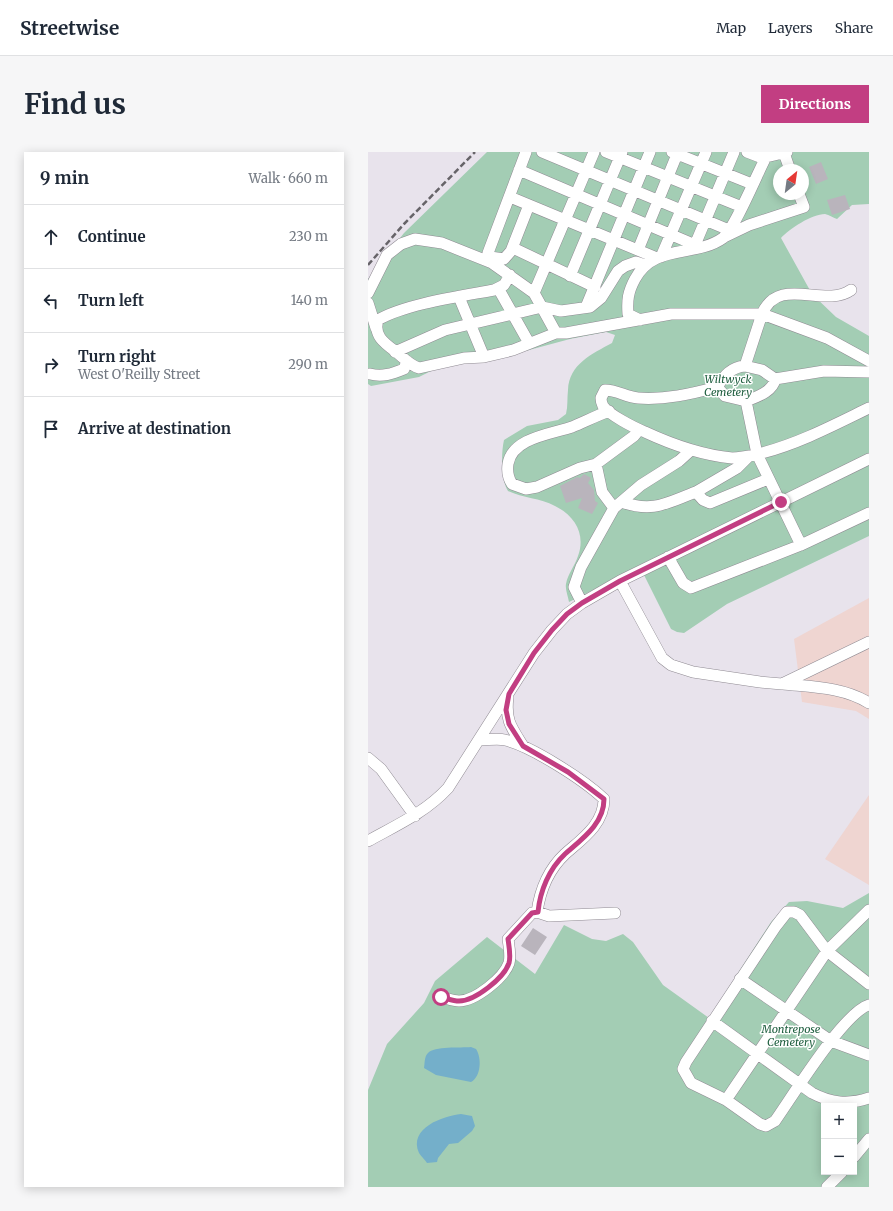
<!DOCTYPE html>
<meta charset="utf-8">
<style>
body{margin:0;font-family:Merriweather,serif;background:#f6f6f7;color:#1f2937}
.controls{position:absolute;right:12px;bottom:12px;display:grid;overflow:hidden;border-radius:0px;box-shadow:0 2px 10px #0003}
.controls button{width:36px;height:36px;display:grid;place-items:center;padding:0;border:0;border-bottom:1px solid #e0e1e3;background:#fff;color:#1f2937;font:20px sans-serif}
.compass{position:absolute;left:405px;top:12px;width:36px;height:36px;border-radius:50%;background:#fff;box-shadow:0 2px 10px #0003;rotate:29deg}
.stop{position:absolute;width:12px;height:12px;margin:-9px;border:3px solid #c23e82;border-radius:50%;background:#fff}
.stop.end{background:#c23e82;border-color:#fff;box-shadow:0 1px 4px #0008}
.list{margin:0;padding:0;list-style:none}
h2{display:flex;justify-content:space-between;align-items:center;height:52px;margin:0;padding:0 16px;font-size:17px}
h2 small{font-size:13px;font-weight:400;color:#747a83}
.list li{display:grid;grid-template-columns:26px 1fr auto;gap:12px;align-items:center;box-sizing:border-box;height:64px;padding:0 16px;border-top:1px solid #e0e1e3}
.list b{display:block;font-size:15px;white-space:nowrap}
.list p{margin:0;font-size:13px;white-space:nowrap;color:#747a83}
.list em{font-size:13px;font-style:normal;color:#747a83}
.icon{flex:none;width:22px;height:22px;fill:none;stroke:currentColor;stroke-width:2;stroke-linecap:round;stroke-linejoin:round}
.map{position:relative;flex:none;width:501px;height:1035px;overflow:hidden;border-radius:0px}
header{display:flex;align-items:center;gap:24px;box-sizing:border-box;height:56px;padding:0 20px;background:#fff;border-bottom:1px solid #e0e1e3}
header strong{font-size:19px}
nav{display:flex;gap:22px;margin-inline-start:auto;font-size:14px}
.intro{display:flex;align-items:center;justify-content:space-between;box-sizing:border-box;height:96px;padding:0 24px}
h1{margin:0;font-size:28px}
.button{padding:10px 18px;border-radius:0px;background:#c23e82;color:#fff;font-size:14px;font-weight:700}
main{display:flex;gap:24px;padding:0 24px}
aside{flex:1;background:#fff;border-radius:0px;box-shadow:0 2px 10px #0003}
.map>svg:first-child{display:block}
.medical{fill:#efd5d1}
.green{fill:#a3cdb4;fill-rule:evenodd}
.water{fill:#74afca}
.building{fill:#b9b4bc}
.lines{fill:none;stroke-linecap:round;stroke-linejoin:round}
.minor-casing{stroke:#908b93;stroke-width:12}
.minor{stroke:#fff;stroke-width:11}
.rail{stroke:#666368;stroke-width:2.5;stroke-dasharray:6 3;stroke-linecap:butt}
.route{stroke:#c23e82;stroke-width:5}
.labels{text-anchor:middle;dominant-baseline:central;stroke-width:3;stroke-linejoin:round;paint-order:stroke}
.park-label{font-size:11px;font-style:italic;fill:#216041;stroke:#fff}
</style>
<header>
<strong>Streetwise</strong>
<nav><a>Map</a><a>Layers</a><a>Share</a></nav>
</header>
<div class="intro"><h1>Find us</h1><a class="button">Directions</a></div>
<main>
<aside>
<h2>9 min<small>Walk · 660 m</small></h2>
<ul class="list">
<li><svg class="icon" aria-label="ahead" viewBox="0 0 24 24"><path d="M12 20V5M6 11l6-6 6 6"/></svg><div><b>Continue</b></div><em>230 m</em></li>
<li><svg class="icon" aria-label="left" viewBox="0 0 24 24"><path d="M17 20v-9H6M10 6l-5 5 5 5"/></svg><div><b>Turn left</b></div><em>140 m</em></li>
<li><svg class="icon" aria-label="right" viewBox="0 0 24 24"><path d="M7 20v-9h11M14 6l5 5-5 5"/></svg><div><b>Turn right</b><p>West O'Reilly Street</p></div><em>290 m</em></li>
<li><svg class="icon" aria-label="arrive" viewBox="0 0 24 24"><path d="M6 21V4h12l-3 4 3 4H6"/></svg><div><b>Arrive at destination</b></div></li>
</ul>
</aside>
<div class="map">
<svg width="501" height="1035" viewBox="0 0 501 1035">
<rect width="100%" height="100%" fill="#e8e3ec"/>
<path class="medical" d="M501,446v121l-13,-8 -54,-9 -8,-63z
M501,643v90l-44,-26z"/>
<path class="green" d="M119,0h382v52l-17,1 -15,14c-3,-1 -8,-4 -12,-5 -13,0 -36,15 -44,24l31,56 24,23 33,19v117l-300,149c-1,-6 -4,-13 -3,-18 2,-11 9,-18 12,-28 8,-22 -3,-40 -23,-50 -15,-8 -32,-8 -47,-15 -7,-11 -7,-38 -4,-51l23,-14 31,-6 8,-6c2,-8 1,-16 2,-24 1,-26 24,-36 44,-47l3,-8 -9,-3 -36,7 -52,14 -75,12 -24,12 -48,9 -3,-2v-105l36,-46zM411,18h24v24h-24z
M501,312v72l-142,68 -43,29 -7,-1 -6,-3 -27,-54z
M501,741v294h-501v-97l19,-46 37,-41 11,-22 52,-44 48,37 29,-49 28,14 14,2 17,-7 10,8 30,43 46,33 62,-96 18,-20 18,-1 36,7zM456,954h30v66h-30z"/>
<path class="water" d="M103,895l5,2c6,9 5,28 -5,33l-35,-7 -12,-7c1,-5 0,-11 4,-15 6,-7 33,-5 43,-6z
M93,962l11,2 3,10 -3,5 -14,12 -9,1 -11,14 -1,4 -10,1c-2,-3 -6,-7 -8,-10 -11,-25 24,-37 42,-39z"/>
<path class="building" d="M453,10l7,17 -12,5 -7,-17z
M477,43l5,14 -18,6 -5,-15z
M216,322l7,4 -3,5 6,7 1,11 3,2 -6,11 -14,-6 4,-10 -16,5 -6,-17 17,-9 3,1z
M165,776l14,9 -12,18 -14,-9z"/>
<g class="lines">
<g class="minor-casing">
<path id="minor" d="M158,0l-38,101 4,10 42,30 22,40h10l105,-19h91c17,-40 62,-5 89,-24
M174,0l187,78
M238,0l136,55
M304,0l80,32
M397,0l1,5 21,-5
M416,1l6,17
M151,18l181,77
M142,45l147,61
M356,85l25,-12 55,-18 -5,-13
M327,93l39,-93
M145,96l82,39
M270,98l40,-98
M122,105l14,2 7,-8 18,-46
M293,105l45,-105
M142,123l-6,10 -10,5c-32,6 -89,14 -116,30 -5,15 6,23 17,31 8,6 14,14 24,17l45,-10 20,-1 29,-7 43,-17
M202,124l52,-124
M130,136l31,55
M0,141l19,-38 14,-11 14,-5 27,4 50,20
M166,141l60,-141
M91,145l25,60
M0,151l8,25
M218,155l64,-155
M272,168l-12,-6c-1,-14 0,-22 7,-35 19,-36 60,-21 88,-41 11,-8 35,-66 43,-81h-6l-13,-5
M27,200l50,-22 97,-23 19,4 29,-4 11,-9 17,-27 7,-5 11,-4 9,3
M377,214l17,4 13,9
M2,222c12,3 22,0 34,-5l3,-8
M349,235c7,-11 14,-20 28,-21l17,-52 65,24 42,23
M378,249c10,-4 27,-9 29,-22l49,-8 45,1
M241,259c-13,5 -25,11 -37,16 -21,7 -60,11 -64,37 -1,7 0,14 4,20l14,5 11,-2 43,-19 16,-4 38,-28 5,-6
M228,312l6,28 12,16
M328,340l41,-24 12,-12
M253,350c33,11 45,1 75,-10l7,8 7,3 58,-24
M433,393l-44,-91 -11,-53 -21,-5 -8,-9c-26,7 -52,13 -79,11 -12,-1 -21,-8 -33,-8l-4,8c0,2 1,6 2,8 6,9 32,22 42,26 28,13 56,23 87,26 10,0 21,-3 30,-5 38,-10 72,-28 107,-45
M300,405l15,26 8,5 110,-43 68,-32
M252,429l42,77 9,7 22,7 67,10 22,2 87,-42
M214,451l-8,-16 7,-20 33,-59 27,-23 38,-24 11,-10
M415,532c29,3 60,3 86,19
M140,545c-3,23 3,30 15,49
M112,588c8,0 18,-2 25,0 26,6 79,40 99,59 0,25 -22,40 -39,55 -16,15 -25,37 -28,58l12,4 66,-3
M0,606l13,11 34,47
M0,689c29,-16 58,-29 80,-53l86,-135 18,-23 15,-16 15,-11 38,-22 249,-122
M372,827l91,62 38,14
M501,832l-42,-33 -27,-36 -6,-3h-7l-11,14 -90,136 -3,7 8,14 35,17 34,24 6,2 9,-5c17,-24 69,-109 94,-116
M73,845c5,1 12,4 18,4 16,0 45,-23 50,-38 2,-7 0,-17 -1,-24l24,-26 5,-1
M344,869l100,72c19,10 36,12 57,5
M358,948l101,-149 42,-41
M486,1005l15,-18
M459,1035l15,-15"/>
</g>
<use href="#minor" class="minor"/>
<path class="rail" d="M0,113l36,-41 71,-72"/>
</g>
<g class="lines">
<path class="route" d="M73,845c5,1 12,4 18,4 16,0 45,-23 50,-38 2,-7 0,-17 -1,-24l24,-26 6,-1c2,-21 11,-43 27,-58 17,-15 39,-30 39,-55l-36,-27 -45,-26 -14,-22 -3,-14 3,-16 25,-41 18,-23 15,-16 15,-11 38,-22 161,-79"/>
</g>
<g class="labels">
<g class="park-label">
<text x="360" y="227">Wiltwyck<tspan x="360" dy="13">Cemetery</tspan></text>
<text x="423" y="877">Montrepose<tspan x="423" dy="13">Cemetery</tspan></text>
</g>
</g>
</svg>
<div class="controls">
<button>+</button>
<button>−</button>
</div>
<svg class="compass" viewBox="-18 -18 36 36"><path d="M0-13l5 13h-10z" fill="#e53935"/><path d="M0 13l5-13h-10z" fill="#747a83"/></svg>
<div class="stop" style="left:73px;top:845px"></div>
<div class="stop end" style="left:413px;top:350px"></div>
</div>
</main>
